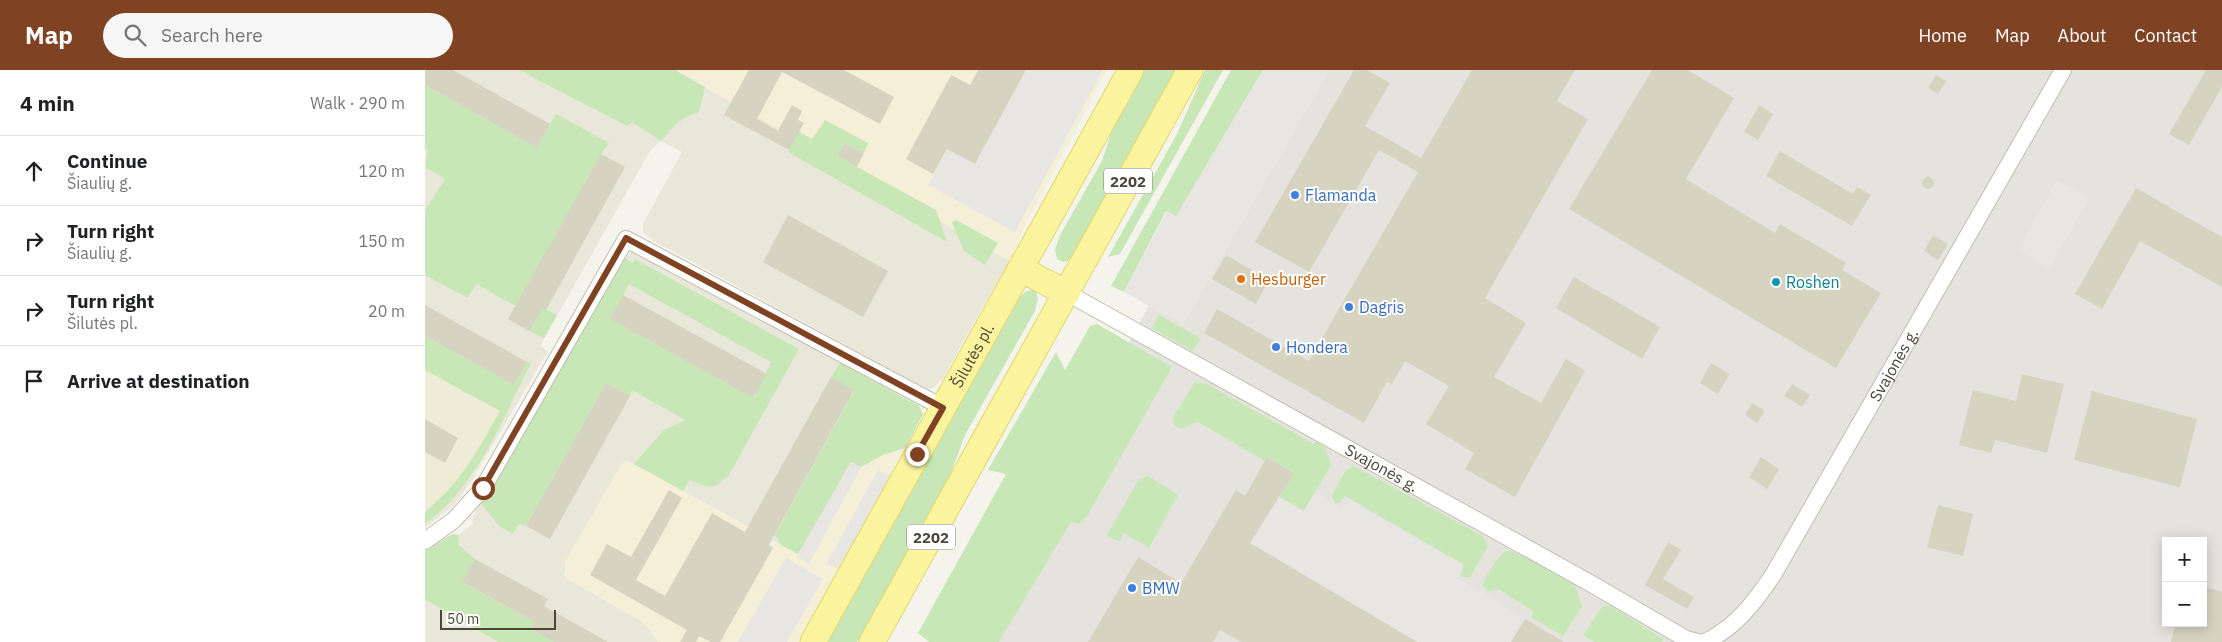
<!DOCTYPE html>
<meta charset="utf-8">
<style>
body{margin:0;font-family:"IBM Plex Sans",sans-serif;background:#f6f6f6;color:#202124}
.controls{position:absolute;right:15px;bottom:15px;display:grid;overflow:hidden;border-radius:0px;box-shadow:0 2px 12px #0003}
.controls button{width:45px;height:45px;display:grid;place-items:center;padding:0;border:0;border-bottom:1px solid #e0e0e0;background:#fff;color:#202124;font:25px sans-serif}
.scale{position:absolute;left:15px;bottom:12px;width:116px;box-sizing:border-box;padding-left:5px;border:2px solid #4a4739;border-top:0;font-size:14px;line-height:18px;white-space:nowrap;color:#4a4739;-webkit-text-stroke:4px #fff;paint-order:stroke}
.stop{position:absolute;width:15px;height:15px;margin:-11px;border:4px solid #7f4324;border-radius:50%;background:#fff}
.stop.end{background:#7f4324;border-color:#fff;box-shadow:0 1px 5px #0008}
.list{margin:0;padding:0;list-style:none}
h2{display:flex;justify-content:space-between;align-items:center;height:65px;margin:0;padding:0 20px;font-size:21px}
h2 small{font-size:16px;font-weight:400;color:#757577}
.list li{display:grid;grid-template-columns:32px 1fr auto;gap:15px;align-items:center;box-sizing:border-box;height:70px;padding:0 20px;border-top:1px solid #e0e0e0}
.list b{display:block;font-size:19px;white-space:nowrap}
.list p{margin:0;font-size:16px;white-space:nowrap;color:#757577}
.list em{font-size:16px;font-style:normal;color:#757577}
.icon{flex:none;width:28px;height:28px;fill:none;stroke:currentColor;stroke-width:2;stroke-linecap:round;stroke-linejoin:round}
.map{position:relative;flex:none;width:1797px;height:572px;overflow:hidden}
header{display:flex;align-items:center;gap:30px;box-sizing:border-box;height:70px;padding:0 25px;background:#7f4324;color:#fff}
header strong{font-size:24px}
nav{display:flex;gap:28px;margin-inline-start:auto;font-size:18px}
.search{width:350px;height:45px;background:#f6f6f6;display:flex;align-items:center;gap:12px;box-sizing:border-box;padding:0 18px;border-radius:28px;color:#757577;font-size:19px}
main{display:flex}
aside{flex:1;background:#fff}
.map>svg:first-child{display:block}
.residential{fill:#e9e7da}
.commercial{fill:#f6efd8}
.industrial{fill:#e5e3dd;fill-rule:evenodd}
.education{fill:#eeecd6}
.green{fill:#c7e8b6;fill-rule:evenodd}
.parking{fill:#e7e6e3}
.building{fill:#d7d3c1}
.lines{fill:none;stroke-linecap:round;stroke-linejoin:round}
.street-casing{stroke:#c1beae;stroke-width:18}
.primary-casing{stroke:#e1d66e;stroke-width:27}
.street{stroke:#fff;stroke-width:16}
.primary{stroke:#fbf49f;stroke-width:25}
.route{stroke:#7f4324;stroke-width:6}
.shop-dot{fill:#3f7fe0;stroke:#fff;stroke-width:2}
.food-dot{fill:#e8710a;stroke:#fff;stroke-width:2}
.culture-dot{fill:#0f9aa8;stroke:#fff;stroke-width:2}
.labels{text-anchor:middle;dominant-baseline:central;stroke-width:4;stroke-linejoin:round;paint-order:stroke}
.shield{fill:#fff;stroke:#807e74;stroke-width:1}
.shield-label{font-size:15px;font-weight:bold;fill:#4a4739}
.shop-label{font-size:16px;fill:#366cbe;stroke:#fff;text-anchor:start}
.food-label{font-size:16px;fill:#c56008;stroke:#fff;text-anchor:start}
.culture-label{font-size:16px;fill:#0d838f;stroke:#fff;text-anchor:start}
.street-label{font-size:16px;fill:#4a4739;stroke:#fff}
</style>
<header>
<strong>Map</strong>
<div class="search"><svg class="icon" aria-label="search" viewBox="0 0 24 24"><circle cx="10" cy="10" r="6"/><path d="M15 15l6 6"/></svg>Search here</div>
<nav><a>Home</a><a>Map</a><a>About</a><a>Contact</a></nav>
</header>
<main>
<aside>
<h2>4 min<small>Walk · 290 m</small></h2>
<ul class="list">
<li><svg class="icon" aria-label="ahead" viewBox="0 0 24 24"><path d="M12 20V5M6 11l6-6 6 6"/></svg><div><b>Continue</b><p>Šiaulių g.</p></div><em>120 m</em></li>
<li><svg class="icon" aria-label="right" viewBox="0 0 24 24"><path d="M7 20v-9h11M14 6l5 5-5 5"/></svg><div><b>Turn right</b><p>Šiaulių g.</p></div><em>150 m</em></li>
<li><svg class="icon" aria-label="right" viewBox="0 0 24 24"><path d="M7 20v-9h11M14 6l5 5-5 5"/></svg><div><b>Turn right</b><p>Šilutės pl.</p></div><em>20 m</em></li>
<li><svg class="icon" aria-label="arrive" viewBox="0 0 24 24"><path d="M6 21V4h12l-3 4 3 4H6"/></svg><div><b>Arrive at destination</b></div></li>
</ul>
</aside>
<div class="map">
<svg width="1797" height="572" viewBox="0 0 1797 572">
<rect width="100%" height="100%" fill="#f5f4ec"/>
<path class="residential" d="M0,0h250l335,191 -27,45 -41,74 -9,8 -6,1 -275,-149 -9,-8v-8l39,-72 -21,-11 -11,10 -110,195 8,5 -76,129 -18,25 -29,23z
M208,182l8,2 278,152 4,8 -18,34 -22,7 -85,99 -164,-90 -70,109 2,5 77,44 15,20h-233v-91l23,-15 5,-2 6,1 14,-11 -1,-4 5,-12 149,-252z"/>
<path class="commercial" d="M250,0h432l-79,150 -18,41z
M480,378l-106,194h-141l-15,-20 -77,-44 -1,-17 56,-96 5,-5 172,94 65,-89 20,-10z"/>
<path class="industrial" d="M852,0h945v572h-1256zM1741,471h37v82h-37z"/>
<path class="education" d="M0,300l75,41 -35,60 -18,22 -22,19z"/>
<path class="green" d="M94,0h156l30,17 -6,25c-18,5 -26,15 -38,29l-29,-19 -5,4z
M720,0h30l-97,175 -10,16 -5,1 -6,-3 -2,-9 5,-15 42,-74 11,-34z
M780,0h18l-103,184 -12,3 69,-123z
M806,0h32l-87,147 -10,-6 -42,81 -13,-6z
M0,15l112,63 19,-34 53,29 -8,11 -79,142 35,19 -13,23 -15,-7 8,-13 -61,-34 -8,14 -43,-23v-64l20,-32 -20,-12 3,-16 -3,-2z
M373,50l3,1 -5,9 16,9 13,-19 43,23 -4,10 -20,-10 -7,13 99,54 11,32 -159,-90 6,-12 -16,-9 5,-9 10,6z
M531,150l42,23 -13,22 -21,-14 -12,-28 1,-2z
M200,188l7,5 3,-4 164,90 -70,126c-15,16 -20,13 -39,5l-7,11 -49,-27 30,-34 21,-10 -53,-30 -2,6 -24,-13 -80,143 -7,-2 -7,10 -13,-8 -19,-24zM204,214l142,78 -17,36 -144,-79z
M608,220l3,2 2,6 -3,13 -70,124 -14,38 -94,169h-30l190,-342 9,-9z
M734,245l42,24 -8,12 -41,-23z
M672,254l75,43 -85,149 -8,8 -8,-2 -72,120h-70l-11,-9 88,-159 -18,-4 68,-118 9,18 25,-44z
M0,266l89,49 13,-23 4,1c-29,57 -53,122 -106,161v-12c38,-32 51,-59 75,-101l-75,-41z
M415,293l79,43 4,8 -18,34 -22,7 -22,12 -10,-5 -53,92 -17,-9 -6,-10 79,-144 -23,-14z
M770,312l10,1 109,61 2,-3 9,6 6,18 -27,46 -25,-14 14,-25 -25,-15 -3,4 -67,-39 -17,7 -7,-4 -1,-8z
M929,396l129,70 5,10 -18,31h-8l-3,-6 4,-7 -118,-68 -5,7 -6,-1 -2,-7 14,-25z
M723,406l30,19 -29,53 -25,-15 -5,9 -12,-7 32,-56z
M28,464l6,1v10l16,14 -12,24 72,39 -4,7 23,13h-56l-73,-43v-48z
M1081,481h6l63,33 7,23 -19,29 -31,-18 1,-7 -35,-22 -8,3 -7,-5c2,-12 14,-29 23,-36z
M1178,536h8l52,33 -1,3h-68l-11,-7z"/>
<path class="parking" d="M601,0h77l-88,162 -87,-47 30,-56 -1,25 18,10z
M838,0h67l-147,255 -59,-33 43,-81 9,5z
M1632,110l32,18 -39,70 -32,-18z
M426,392l10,5 -52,97 -12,-7z
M453,400l13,6 -51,94 -13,-7z
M890,423l26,15 6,-10 117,68 -6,12 67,41 -14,23h-94l-167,-99 29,-46 25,14z
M361,488l37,21 -36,63h-49z"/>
<path class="building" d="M0,0h28l97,54 -13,24 -112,-63z
M324,0h95l50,27 -14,27 -98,-52 -25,47 21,12 14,-26 10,6 -4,9 6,3 -15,27 -65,-35z
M553,0h48l-51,94 -28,-15 -14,25 -27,-15 45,-84 19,10z
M929,0h13l23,13 -25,43 56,32 51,-88h103l-18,31 31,18 -103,179 41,25 -32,54 47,26 25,-44 19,12 -70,126 -50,-28 9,-16 -48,-29 23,-38 -44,-25 -13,23 -5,-2 -23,41 -160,-90 13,-24 92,52 109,-189 -39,-22 -70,122 -54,-30z
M1227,0h36l46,28 -48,81 89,54 5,-9 66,39 -4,7 39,23 -45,75 -267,-159z
M1781,0h16v17l-33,58 -20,-11z
M1511,5l10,6 -8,13 -10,-6z
M1334,35l14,9 -15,26 -14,-8z
M419,73l20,10 -7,14 -20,-11z
M1355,81l73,43 4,-7 14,8 -19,31 -86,-50z
M176,84l24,13 -79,143 -3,-2 -14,23 -21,-12z
M1497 113a6 6 0 1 1 12 0a6 6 0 1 1-12 0Z
M1711,118l86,49v50l-82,-46 -38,68 -27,-15z
M363,145l100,56 -25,46 -100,-55z
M1508,165l15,9 -10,16 -14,-9z
M801,185l43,25 -13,24 -44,-25z
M1149,207l86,50 -18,32 -86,-51z
M198,225l144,79 -14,24 -143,-79z
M0,235l102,57 -13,23 -89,-49z
M1286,293l19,11 -12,20 -18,-11z
M1597,304l42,10 -17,69 -52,-13 -4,13 -32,-8 14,-55 43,11z
M406,307l23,13 -85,155 4,3 -53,94h-9l-12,-6 -3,6h-16l7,-12 -97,-55 17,-31 24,13 38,-67 13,8 -46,82 29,16 47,-83 33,19z
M181,313l24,13 -80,143 -24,-13z
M1367,314l18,11 -8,12 -18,-11z
M1667,321l105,28 -17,68 -106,-27z
M1327,333l13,8 -8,12 -12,-8z
M0,349l33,19 -13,25 -20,-11z
M842,387l27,16 -44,70 167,99h-176l-21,-12 -7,12h-125l50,-85 43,26 55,-93 9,6z
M1336,387l18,12 -12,20 -18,-12z
M1513,435l35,9 -10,42 -36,-9z
M1243,472l13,8 -18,29 31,18 -7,12 -42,-24z
M50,489l73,40 -4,7 64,36h-54l-23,-13 4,-7 -73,-40z
M1778,516l19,6v50h-51l5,-19h27z
M1100,549l39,23h-53z"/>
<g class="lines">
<g class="street-casing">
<g id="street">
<path id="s1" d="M642,223l523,290 96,56 12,3"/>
<path d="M0,471l29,-21 29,-32 143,-249 316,168"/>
<path id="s2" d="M1280,572c31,-15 49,-39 68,-67l290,-505"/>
</g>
</g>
<g class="primary-casing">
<g id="primary">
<path d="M595,199l47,24"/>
<path id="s3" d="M388,572l318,-572"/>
<path d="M447,572l318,-572"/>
</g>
</g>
<use href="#street" class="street"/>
<use href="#primary" class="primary"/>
</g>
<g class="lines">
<path class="route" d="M58,418l143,-250 317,170 -26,46"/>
</g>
<g class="shop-dot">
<circle cx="870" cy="125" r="5"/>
<circle cx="924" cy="237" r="5"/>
<circle cx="851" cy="277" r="5"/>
<circle cx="707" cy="518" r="5"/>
</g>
<circle class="food-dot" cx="816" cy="209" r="5"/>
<circle class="culture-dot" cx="1351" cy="212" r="5"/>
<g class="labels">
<g class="shield">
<rect x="679" y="98.5" width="48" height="25" rx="4"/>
<rect x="482" y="454.5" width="48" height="25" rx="4"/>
</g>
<g class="shield-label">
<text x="703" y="111">2202</text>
<text x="506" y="467">2202</text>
</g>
<g class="shop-label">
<text x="880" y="125">Flamanda</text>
<text x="934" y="237">Dagris</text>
<text x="861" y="277">Hondera</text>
<text x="717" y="518">BMW</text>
</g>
<g class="food-label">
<text x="826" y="209">Hesburger</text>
</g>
<g class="culture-label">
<text x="1361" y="212">Roshen</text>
</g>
<g class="street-label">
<text stroke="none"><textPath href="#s3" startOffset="328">Šilutės pl.</textPath></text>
<text stroke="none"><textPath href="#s2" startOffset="339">Svajonės g.</textPath></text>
<text stroke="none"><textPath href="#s1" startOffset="360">Svajonės g.</textPath></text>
</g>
</g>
</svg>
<div class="controls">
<button>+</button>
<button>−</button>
</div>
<div class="scale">50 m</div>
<div class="stop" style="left:58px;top:418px"></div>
<div class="stop end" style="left:492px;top:384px"></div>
</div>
</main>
